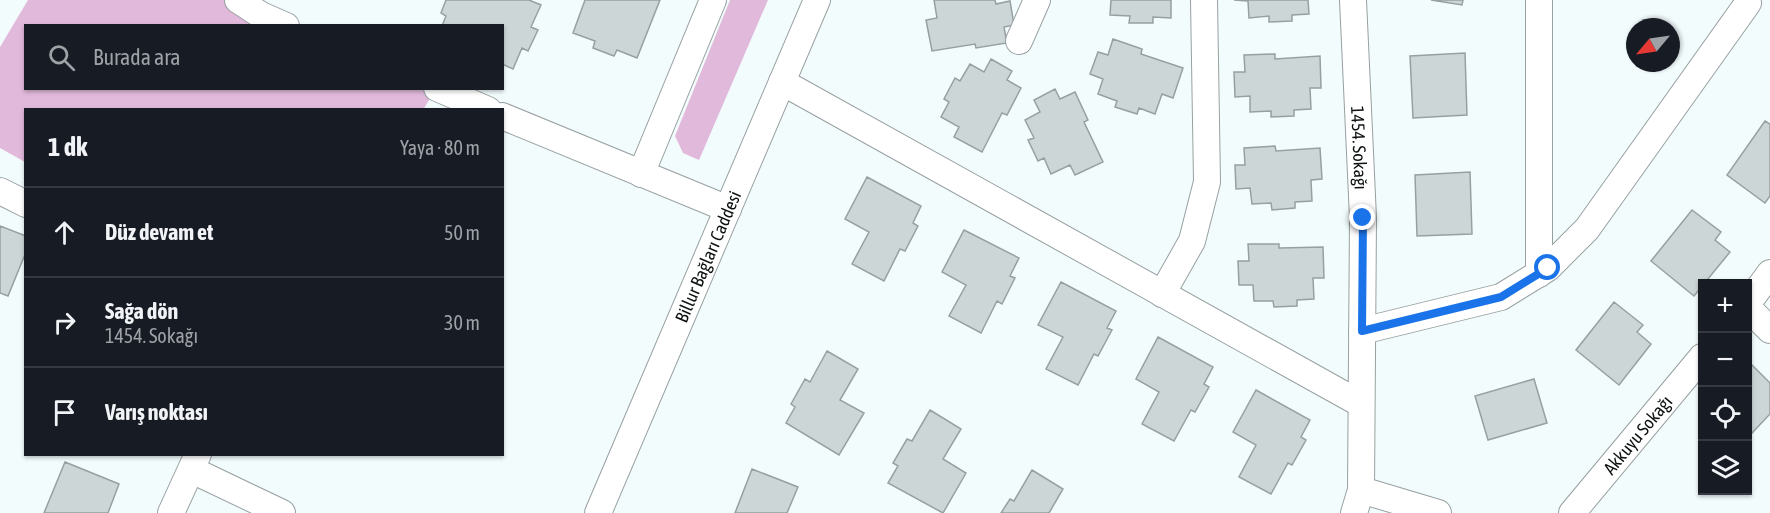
<!DOCTYPE html>
<html lang="tr">
<meta charset="utf-8">
<style>
body{margin:0;font-family:"Asap Condensed",sans-serif;background:#20242c;color:#f1f3f6}
.controls{position:absolute;right:18px;bottom:18px;display:grid;overflow:hidden;border-radius:0px;box-shadow:0 2px 4px #0004}
.controls button{width:54px;height:54px;display:grid;place-items:center;padding:0;border:0;border-bottom:2px solid #363941;background:#171b24;color:#f1f3f6;font:30px sans-serif}
.compass{position:absolute;left:1626px;top:18px;width:54px;height:54px;border-radius:50%;background:#171b24;box-shadow:0 2px 4px #0004;rotate:241deg}
.stop{position:absolute;width:18px;height:18px;margin:-14px;border:4px solid #1a73e8;border-radius:50%;background:#fff}
.stop.end{background:#1a73e8;border-color:#fff;box-shadow:0 2px 6px #0008}
.list{margin:0;padding:0;list-style:none}
h2{display:flex;justify-content:space-between;align-items:center;height:78px;margin:0;padding:0 24px;font-size:26px}
h2 small{font-size:20px;font-weight:400;color:#9ea1a6}
.list li{display:grid;grid-template-columns:39px 1fr auto;gap:18px;align-items:center;box-sizing:border-box;height:90px;padding:0 24px;border-top:2px solid #363941}
.list b{display:block;font-size:22px;white-space:nowrap}
.list p{margin:0;font-size:20px;white-space:nowrap;color:#9ea1a6}
.list em{font-size:20px;font-style:normal;color:#9ea1a6}
.icon{flex:none;width:33px;height:33px;fill:none;stroke:currentColor;stroke-width:2;stroke-linecap:round;stroke-linejoin:round}
.map{position:relative;flex:none;width:1770px;height:513px;overflow:hidden}
.search{position:absolute;background:#171b24;box-shadow:0 2px 4px #0004;left:24px;top:24px;width:480px;height:66px;display:flex;align-items:center;gap:15px;box-sizing:border-box;padding:0 21px;border-radius:0px;color:#9ea1a6;font-size:22px}
.panel{position:absolute;background:#171b24;box-shadow:0 2px 4px #0004;left:24px;top:108px;width:480px;height:348px;border-radius:0px}
.map>svg:first-child{display:block}
.green{fill:#e1b9db}
.building{fill:#cdd6d7;stroke:#97a0a1;stroke-width:1.5}
.lines{fill:none;stroke-linecap:round;stroke-linejoin:round}
.minor-casing{stroke:#98a0a1;stroke-width:28}
.minor{stroke:#fff;stroke-width:26}
.route{stroke:#1a73e8;stroke-width:8}
.labels{text-anchor:middle;dominant-baseline:central;stroke-width:6;stroke-linejoin:round;paint-order:stroke}
.street-label{font-size:18px;fill:#0e1111;stroke:#fff}
</style>
<div class="map">
<svg width="1770" height="513" viewBox="0 0 1770 513">
<rect width="100%" height="100%" fill="#f3fcfd"/>
<path class="green" d="M28,0h201l45,25 -248,1v62h392l14,7 -9,15h-397l-1,52 -25,-14v-101z
M730,0h38l-69,160 -16,-7 -8,-17z"/>
<path class="building" d="M446,0h83l12,5 -10,22 7,3 -10,21 -6,-3 -9,21 -11,-5v-38h-60l4,-10 -5,-3z
M585,0h75l-23,58 -20,-8 -3,6 -21,-8 2,-7 -22,-8z
M934,0h61l1,4 14,-3 4,24 -10,2 3,16 -31,5 -1,-4 -43,7 -6,-31 11,-2z
M1111,0h60v18l-18,-1v6h-24l1,-7 -20,-1z
M1234,0h74l1,14 -17,1v6l-23,1v-6l-20,2 -1,-17z
M1431,0h32l-1,5z
M1113,39l29,10 -1,5 42,14 -10,30 -11,-4 -7,20 -16,-6 -2,6 -22,-7 2,-6 -19,-7 5,-15 -13,-5 8,-22 10,3z
M1465,53l2,62 -54,3 -3,-62z
M1275,54v5l45,-3 1,32h-11l1,21 -17,1v6l-23,1v-6l-21,1v-16l-15,1 -1,-25h11l-1,-17z
M991,59l21,12 -5,9 14,8 -14,27 -5,-2 -20,39 -28,-15 5,-10 -18,-10 8,-15 -5,-3 11,-21 5,3 10,-17 14,8z
M1055,89l5,10 15,-7 13,28 -4,2 19,40 -28,13 -5,-10 -19,9 -7,-16 -6,3 -10,-21 6,-2 -9,-18 15,-8 -6,-12z
M1765,121l5,3v72l-5,7 -38,-28z
M1275,146l1,5 44,-3 2,31 -11,1 1,21 -17,1v6l-23,2 -1,-7 -19,1 -2,-16 -14,1 -1,-24h10l-1,-17z
M1470,172l2,62 -55,2 -2,-61z
M867,177l54,29 -8,17 5,3 -13,25 -5,-2 -16,32 -32,-17 17,-32 -24,-13z
M1692,210l29,22 -6,8 15,12 -36,44 -43,-35z
M0,226l26,10v16l-18,44 -8,-3z
M964,230l55,28 -9,18 5,2 -13,26 -5,-3 -16,32 -32,-17 17,-31 -24,-13z
M1248,244h31v4l44,-1 1,31h-11l1,21 -17,1v6l-23,1 -1,-6h-19l-1,-16h-14l-1,-24h11z
M1061,282l55,29 -9,17 5,2 -14,26 -4,-2 -16,31 -32,-16 17,-32 -25,-12z
M1614,302l29,23 -6,7 14,12 -32,41 -43,-35z
M1158,337l55,30 -9,17 5,3 -14,25 -4,-2 -17,31 -32,-17 17,-32 -23,-13z
M827,351l31,18 -18,31 24,13 -25,42 -53,-32 9,-16 -4,-3 14,-25 5,3z
M1749,362l21,21v31l-18,19 -4,-5z
M1534,379l13,44 -59,17 -13,-44z
M1256,390l54,30 -9,17 5,3 -14,25 -4,-2 -17,31 -32,-17 17,-32 -23,-13z
M930,410l31,19 -18,30 23,14 -23,40 -55,-30 10,-17 -5,-3 14,-24 5,2z
M65,462l54,22 -11,29h-64z
M752,469l46,18 -11,26h-52z
M1032,470l31,19 -14,24h-48l9,-14 4,2z"/>
<g class="lines">
<g class="minor-casing">
<g id="minor">
<path d="M238,0l23,15 25,11"/>
<path id="s1" d="M1353,0l10,218 -2,272 -7,23"/>
<path d="M1019,41l18,-41"/>
<path d="M782,82l579,322"/>
<path d="M437,88l51,22"/>
<path d="M502,116l226,93"/>
<path d="M641,174l72,-174"/>
<path d="M0,191l26,13"/>
<path d="M1539,274v-274"/>
<path d="M1162,294l30,-53 15,-59 -3,-182"/>
<path d="M1748,303l22,-30"/>
<path d="M1748,308l22,22"/>
<path d="M1362,331l139,-34 47,-29 39,-39 161,-226 -1,-3"/>
<path d="M192,470l90,43"/>
<path d="M1361,490l77,23"/>
<path d="M171,513l27,-59"/>
<path id="s2" d="M598,513l219,-513"/>
<path id="s3" d="M1572,513l130,-156"/>
</g>
</g>
<use href="#minor" class="minor"/>
</g>
<g class="lines">
<path class="route" d="M1363,218l-1,113 139,-34 47,-29"/>
</g>
<g class="labels">
<g class="street-label">
<text stroke="none"><textPath href="#s1" startOffset="148">1454. Sokağı</textPath></text>
<text stroke="none"><textPath href="#s2" startOffset="279">Billur Bağları Caddesi</textPath></text>
<text stroke="none"><textPath href="#s3" startOffset="102">Akkuyu Sokağı</textPath></text>
</g>
</g>
</svg>
<div class="controls">
<button>+</button>
<button>−</button>
<button><svg class="icon" aria-label="locate" viewBox="0 0 24 24"><circle cx="12" cy="12" r="6"/><path d="M12 2v4M12 18v4M2 12h4M18 12h4"/></svg></button>
<button><svg class="icon" aria-label="layers" viewBox="0 0 24 24"><path d="M12 4l9 5-9 5-9-5zM3 14l9 5 9-5"/></svg></button>
</div>
<svg class="compass" viewBox="-18 -18 36 36"><path d="M0-13l5 13h-10z" fill="#e53935"/><path d="M0 13l5-13h-10z" fill="#9ea1a6"/></svg>
<div class="stop" style="left:1548px;top:268px"></div>
<div class="stop end" style="left:1363px;top:218px"></div>
<div class="search"><svg class="icon" aria-label="search" viewBox="0 0 24 24"><circle cx="10" cy="10" r="6"/><path d="M15 15l6 6"/></svg>Burada ara</div>
<section class="panel">
<h2>1 dk<small>Yaya · 80 m</small></h2>
<ul class="list">
<li><svg class="icon" aria-label="ahead" viewBox="0 0 24 24"><path d="M12 20V5M6 11l6-6 6 6"/></svg><div><b>Düz devam et</b></div><em>50 m</em></li>
<li><svg class="icon" aria-label="right" viewBox="0 0 24 24"><path d="M7 20v-9h11M14 6l5 5-5 5"/></svg><div><b>Sağa dön</b><p>1454. Sokağı</p></div><em>30 m</em></li>
<li><svg class="icon" aria-label="arrive" viewBox="0 0 24 24"><path d="M6 21V4h12l-3 4 3 4H6"/></svg><div><b>Varış noktası</b></div></li>
</ul>
</section>
</div>
